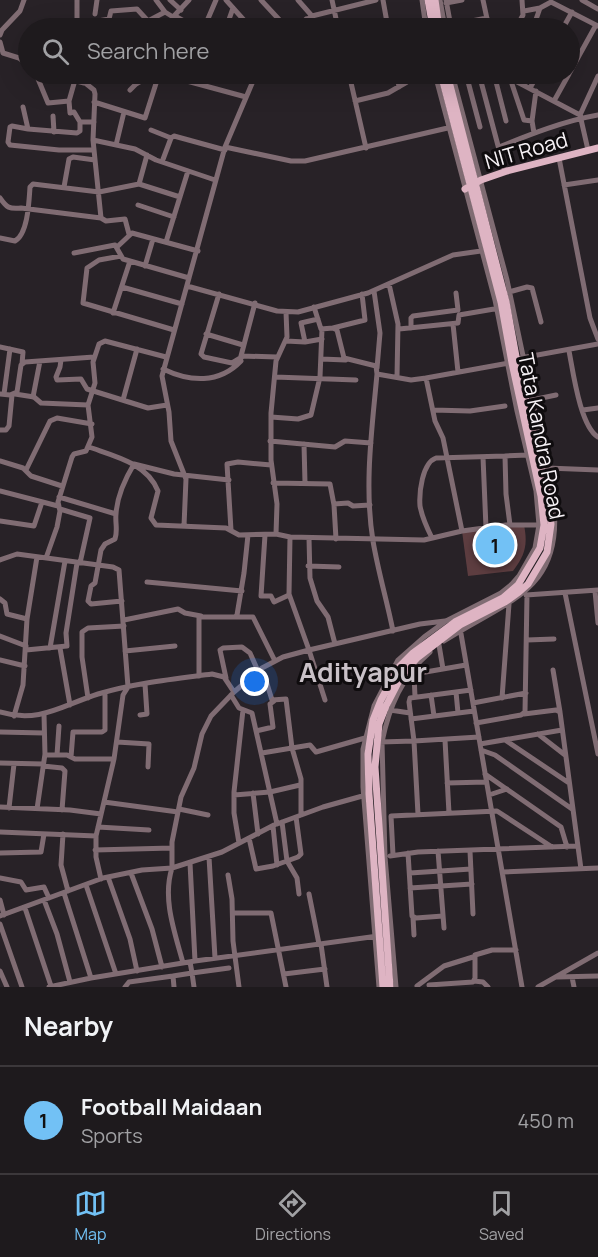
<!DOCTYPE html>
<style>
body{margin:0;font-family:Manrope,sans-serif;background:#262326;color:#f1f3f6}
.you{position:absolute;left:255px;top:682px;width:21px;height:21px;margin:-15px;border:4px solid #fff;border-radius:50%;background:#1a73e8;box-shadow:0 0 0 9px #1a73e833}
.badge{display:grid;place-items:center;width:39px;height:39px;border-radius:50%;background:#72c1f5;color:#111;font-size:20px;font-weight:700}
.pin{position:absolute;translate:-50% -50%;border:3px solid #fff;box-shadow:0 2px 6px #0006}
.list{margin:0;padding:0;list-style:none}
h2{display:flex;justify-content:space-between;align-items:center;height:78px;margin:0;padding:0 24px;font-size:26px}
h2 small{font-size:20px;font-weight:400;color:#a1a1a4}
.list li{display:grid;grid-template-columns:39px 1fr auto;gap:18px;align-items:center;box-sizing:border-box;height:108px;padding:0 24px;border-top:2px solid #3c383b}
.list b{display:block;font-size:22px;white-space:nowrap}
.list p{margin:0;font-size:20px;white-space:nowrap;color:#a1a1a4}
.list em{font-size:20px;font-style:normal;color:#a1a1a4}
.icon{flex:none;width:33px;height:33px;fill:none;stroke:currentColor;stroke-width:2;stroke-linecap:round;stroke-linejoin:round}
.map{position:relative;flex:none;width:598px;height:987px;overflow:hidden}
.search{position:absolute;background:#1e1a1d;box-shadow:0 6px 24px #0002;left:18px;right:18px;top:18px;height:66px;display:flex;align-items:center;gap:15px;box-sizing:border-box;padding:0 21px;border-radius:33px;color:#a1a1a4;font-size:22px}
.sheet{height:186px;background:#1e1a1d}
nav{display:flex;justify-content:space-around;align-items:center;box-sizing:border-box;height:84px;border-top:2px solid #3c383b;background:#1e1a1d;font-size:16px;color:#a1a1a4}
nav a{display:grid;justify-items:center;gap:3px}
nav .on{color:#72c1f5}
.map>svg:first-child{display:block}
.garden{fill:#5d3d40}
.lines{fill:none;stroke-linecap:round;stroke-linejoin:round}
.minor{stroke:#806c73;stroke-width:5}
.major{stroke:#deb4c3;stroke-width:7}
.labels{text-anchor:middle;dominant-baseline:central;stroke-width:6;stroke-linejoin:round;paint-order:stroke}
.street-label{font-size:21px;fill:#f7f2f6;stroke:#0f0c0e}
.district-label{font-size:27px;font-weight:bold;fill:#c9c1c7;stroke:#0f0c0e}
</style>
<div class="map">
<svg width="598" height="987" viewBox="0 0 598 987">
<rect width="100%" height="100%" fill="#282227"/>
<path class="garden" d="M524,525c4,20 1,30 -11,46l-45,5 -6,-45z"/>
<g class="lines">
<path class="minor" d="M156,0l9,12
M170,0l11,10
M226,0l25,28
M261,0l26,28
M298,0l14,16
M332,0l6,28
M383,0l5,28
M422,0l4,28
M440,0l5,28
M446,0l5,27
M483,0l6,28
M582,0l16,9
M446,3l16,-3
M524,11l16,-3 11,-6 47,24
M95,14l2,-14
M175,16l21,12
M306,19l6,9
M451,25l36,-7
M77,28v-28
M97,28l1,-7 11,-2 2,-8 26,-2 11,12 17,-9 8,5 16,-17
M166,28l5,-4 2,-7
M204,28l12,-28
M226,28l7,-20
M294,28l18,-12 64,-16
M516,28l7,-13 -1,-15
M533,28l7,-20
M563,28l9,-16
M0,35l2,-5 18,-19 4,-11
M0,42l3,11 16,5 9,7
M570,72l26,-47
M36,74l12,29 21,-2
M54,74h5
M72,74l1,6 11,3
M161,74l85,23
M349,74l17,74
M397,74l2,13
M466,74l14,53
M479,74l26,98
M494,74l12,47
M502,74l78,41
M510,78l14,42 8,1 2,12
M75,80l-6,21 1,12 4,-1 6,10h14
M530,88l8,-14
M130,90l6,-6 17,-10
M355,101l33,-8 19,-11 24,-8
M554,101l15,-27
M94,102l51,16 14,-44
M23,107l5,22
M53,116l1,16
M532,121l4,-30
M80,122v9l-3,2 -49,-4 -16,-3 -2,1 -2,15 2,3 49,5h35
M151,130l20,8
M93,140l42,9 21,11 59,20
M116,145l8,-33
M225,147l66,14h14l147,-34
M499,147c32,-13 65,-26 99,-32
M588,150l-8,-35 18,-39
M559,158l31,160 8,21
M162,162l9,-24 3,-2 51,14
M139,184l8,-29
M564,185l34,-5
M64,187l5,-28 4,-2 22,3
M0,198c7,10 9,11 21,10l80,10 -8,-78 2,-46 -1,-4 -10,-8 4,-8
M138,205l36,12
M101,218l5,3 19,-2 4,15
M0,238l15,3c13,-7 14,-40 15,-54l3,-3 66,8 40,-8 41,13
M166,242l22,-71
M117,247l15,-14 66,18
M74,253l41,-8 8,14 66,19
M121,256l-22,4 -12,8 -4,35 91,27
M145,266l8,-27
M389,284l9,40 -1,53
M187,286l90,25 21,1 70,-19 85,-38 28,-4
M122,287l60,17
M374,291l6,42 -3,35
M509,292l18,-5 5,1 9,34
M456,293l2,17
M219,294l-18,60 3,3 28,6 10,-6
M255,303l-14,53 36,1
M314,307l7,22 12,-1 4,2 7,28 32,8 1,8
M113,313l17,-52
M453,324l5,48
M333,328l32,-8 -3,-26
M411,328v-10l2,-2 45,-6
M399,329l59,-6 1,-8 41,-7
M206,334l37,11
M286,341l19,1 17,-3
M305,342l-4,-19 17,-4
M0,347l23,5 -1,12
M569,351c4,20 11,75 29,86
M521,358l77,-14
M321,359l25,1
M61,360l-1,7 -4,10 1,3 24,-1 6,10 61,19 19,-3
M163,369c27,13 56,15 78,-8
M275,377l81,3
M0,394l10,1 7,-3 4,-27 4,-3 69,-5
M4,394l6,-45
M15,394l19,3 7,6 47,2
M33,397l7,-36
M123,400l14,-51
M532,400l24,-5
M433,410l37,1 35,-5
M583,410l15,-2
M271,417l27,2 13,-4 9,-38 2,-48
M0,430h6l3,-4 3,-31
M270,441l65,6 10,-6 26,2
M304,444l1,39
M89,447c25,9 58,16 69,44l-7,27 5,7 70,3 13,7 37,-1
M505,456l23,-1
M483,457l3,71
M0,461l23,7 8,8 31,10
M547,468l51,2
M26,470l24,-49 7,-3 35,6
M273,483l57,1 4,21 2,34
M0,491l58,15
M59,497l57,17
M334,504l14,-1 5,3 17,-1
M60,509l30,9 -10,45
M0,521l34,5 8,-24
M184,526l2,-47 -15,-38 -2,-29 -7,-36 63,-229 31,-73
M231,530l-4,-66 11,-2 33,3
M462,531l-19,-93 -8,-17 -9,-43 83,-15
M265,535l-4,61h10l3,6 15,-7
M290,537l134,3 38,-9 44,-6h36
M309,538l1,40 7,23 11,16 7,27
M432,538c-5,-10 -10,-21 -12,-32 -1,-13 2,-43 16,-48l69,-2 1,38 4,31
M46,558l11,-31 3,-16 -2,-9 14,-45 2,-3 12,-3 6,-14 -4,-32 7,-22 -2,-21 6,-18 6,-3 61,16
M0,560l17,-6 96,13 6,3 9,117 -5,8 -9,64 -18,77v21l5,22
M308,566l31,1
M147,582l95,9
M595,591l3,32
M565,593l33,161
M526,595l72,-5
M0,599l5,4 2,11 20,5
M122,601l-31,3 -3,-3 3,-15 4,-3 6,-33 4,-6 10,-5c3,-9 0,-16 1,-25 1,-17 9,-35 18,-50l40,10 55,6
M235,617h18l22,44
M124,620l54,-11 7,4 16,3
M460,628l62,359
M393,631c-6,-30 -15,-60 -20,-90 -9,-55 -1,-112 4,-167l34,6 15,-2
M0,636l26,10
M527,640l27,-1
M444,641c63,-41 122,-50 109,-143l-46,-218 -55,-206
M439,645l4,24
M50,648l15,-87
M60,648l10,57
M26,650l41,-4 -1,-13 11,-70
M125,651l50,-5
M0,660l25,6
M553,670l7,42
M199,676v-59h36l2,-2 7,-42 4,-38
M226,678l-6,-28 3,-2 19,-1 8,6 8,18 6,3 8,26 14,-1 6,49 9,31v36
M471,690l-61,8 -1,4 5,39 65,-4
M456,692l2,21
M231,695l8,13 13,5 25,111
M431,695l3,21
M415,697l-1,-23 52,-9
M88,698l-6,-41v-25l6,-4 36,-2
M502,698l7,-94
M325,700l-16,-50 111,-26 25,-3
M473,703l53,-10
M390,710l20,3
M0,712c39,12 63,-7 98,-18 37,-11 76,-15 114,-20l12,3 10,15
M44,714l1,41h22l8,4h39
M524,714l32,-4 4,2 21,157
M140,715l7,-1 -2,-30
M14,716l9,-31 4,-66 10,-62
M411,719l63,-8
M476,723l45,-8 4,-3 2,-117
M256,731l17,-4 -3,-23 4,-3
M0,732l44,1
M538,734l27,21
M445,740l4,73
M505,740l64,43
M117,742l32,2 -1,23
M380,742l34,-1 4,73
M480,744l82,-14
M481,750l14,5 77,54
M262,753l48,-8 6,7 49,-14
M57,755l2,-29
M71,757l2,-25h29l3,-2v-37
M0,763l43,1
M43,766l19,2 3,3 -3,39
M485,774l76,53 6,20
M447,783l39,-1
M253,793l5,41
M234,795l36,-3 30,-7
M489,795l18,-6
M104,802l74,10
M0,807l70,3 31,4
M9,808l5,-44
M37,809l8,-55
M179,809l29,6
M282,822l5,39 10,17 2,16
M273,826l4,39
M98,827l51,3
M0,832l96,4
M63,834l-2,31 7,26
M249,838l7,31 17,-3 25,-9 3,-3 -5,-37
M239,843l-5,-30v-21l9,-82
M95,850l77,-2
M438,851l6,77
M470,851l3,63
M0,853l41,-1 3,-18
M408,853l4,63 4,2 27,-2
M393,855l-2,-39 106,-5 55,36
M390,856l28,-4 159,-6
M209,857l6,101
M190,863l5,98
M502,872l96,-4
M131,873l21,56 10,38
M410,873l61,-4
M228,875l4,24 1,42 6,46
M108,877l22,62 7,32
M0,878l21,4 5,8 18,-3 5,11
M86,885l30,89
M410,888l62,-4
M64,893l27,85 104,-17 183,-25
M309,894l10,50
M0,900l4,15
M44,900l13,34 13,48
M25,908l26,78
M233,913h38l15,74
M0,916l103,-38 39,-8 30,-2v-26l9,-45 13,-29 8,-34 9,-18 23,-24 28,-24 21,-11 26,-7 -20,-56 1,-57 -14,-3 1,-30 -6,-44v-47l5,-52 11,-24 -1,-25
M413,917l1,18
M0,924l22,63
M321,944l6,43
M183,963c-8,-30 -21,-64 -11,-95l50,-16 52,-27 49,-18 43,-12
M0,971l7,16
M284,974l41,-5
M557,977l41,-1
M572,977l2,10
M474,981l9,1 5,5
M429,985l44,-3 2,-4v-23l17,-5h24
M417,986l27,-20 29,-9
M49,987l42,-9
M125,987l4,-5 44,-6
M174,987l-1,-11 19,-3 -2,-11
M194,987l-2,-14 37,-5
M379,987l-16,-200v-38l11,-43 24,-46 26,-23 22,-16 55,-28 11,-9 7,-8 16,-28 4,-23 -3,-34 -19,-80 -22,-111 -60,-226
M396,987l-11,-130 -3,-115c7,-35 20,-66 48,-90
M538,987l60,-34"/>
<path class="major" d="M428,0l5,28
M435,0l4,28
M465,189l16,-9 26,-9 91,-23
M383,987l-14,-193 -1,-40 5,-34 8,-20 18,-33 14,-14 42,-31 48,-24 15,-13 22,-37 4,-23 -3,-29 -29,-133 -11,-61 -60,-228
M390,987l-15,-220 4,-43 7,-18 16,-31 15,-17 43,-33 45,-23 14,-10 9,-8 19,-32 4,-28 -3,-28 -31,-134 -11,-60 -59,-228"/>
</g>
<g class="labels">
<g class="street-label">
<text transform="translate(526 150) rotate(-16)">NIT Road</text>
<text transform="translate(542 436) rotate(79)">Tata Kandra Road</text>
</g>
<g class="district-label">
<text x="363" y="671">Adityapur</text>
</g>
</g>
</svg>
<div class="you"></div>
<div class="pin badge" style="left:495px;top:545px">1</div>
<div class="search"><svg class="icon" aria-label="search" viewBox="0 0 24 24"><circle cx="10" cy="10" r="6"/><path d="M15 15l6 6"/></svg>Search here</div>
</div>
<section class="sheet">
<h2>Nearby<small></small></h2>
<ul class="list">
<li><span class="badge">1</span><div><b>Football Maidaan</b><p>Sports</p></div><em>450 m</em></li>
</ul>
</section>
<nav>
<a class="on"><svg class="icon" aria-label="map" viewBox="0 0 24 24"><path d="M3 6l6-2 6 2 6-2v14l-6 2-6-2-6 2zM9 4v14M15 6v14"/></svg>Map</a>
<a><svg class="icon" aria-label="directions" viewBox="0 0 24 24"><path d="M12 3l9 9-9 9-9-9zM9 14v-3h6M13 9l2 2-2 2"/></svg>Directions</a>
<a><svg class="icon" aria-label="saved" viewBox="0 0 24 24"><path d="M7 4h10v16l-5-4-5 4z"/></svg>Saved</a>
</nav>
